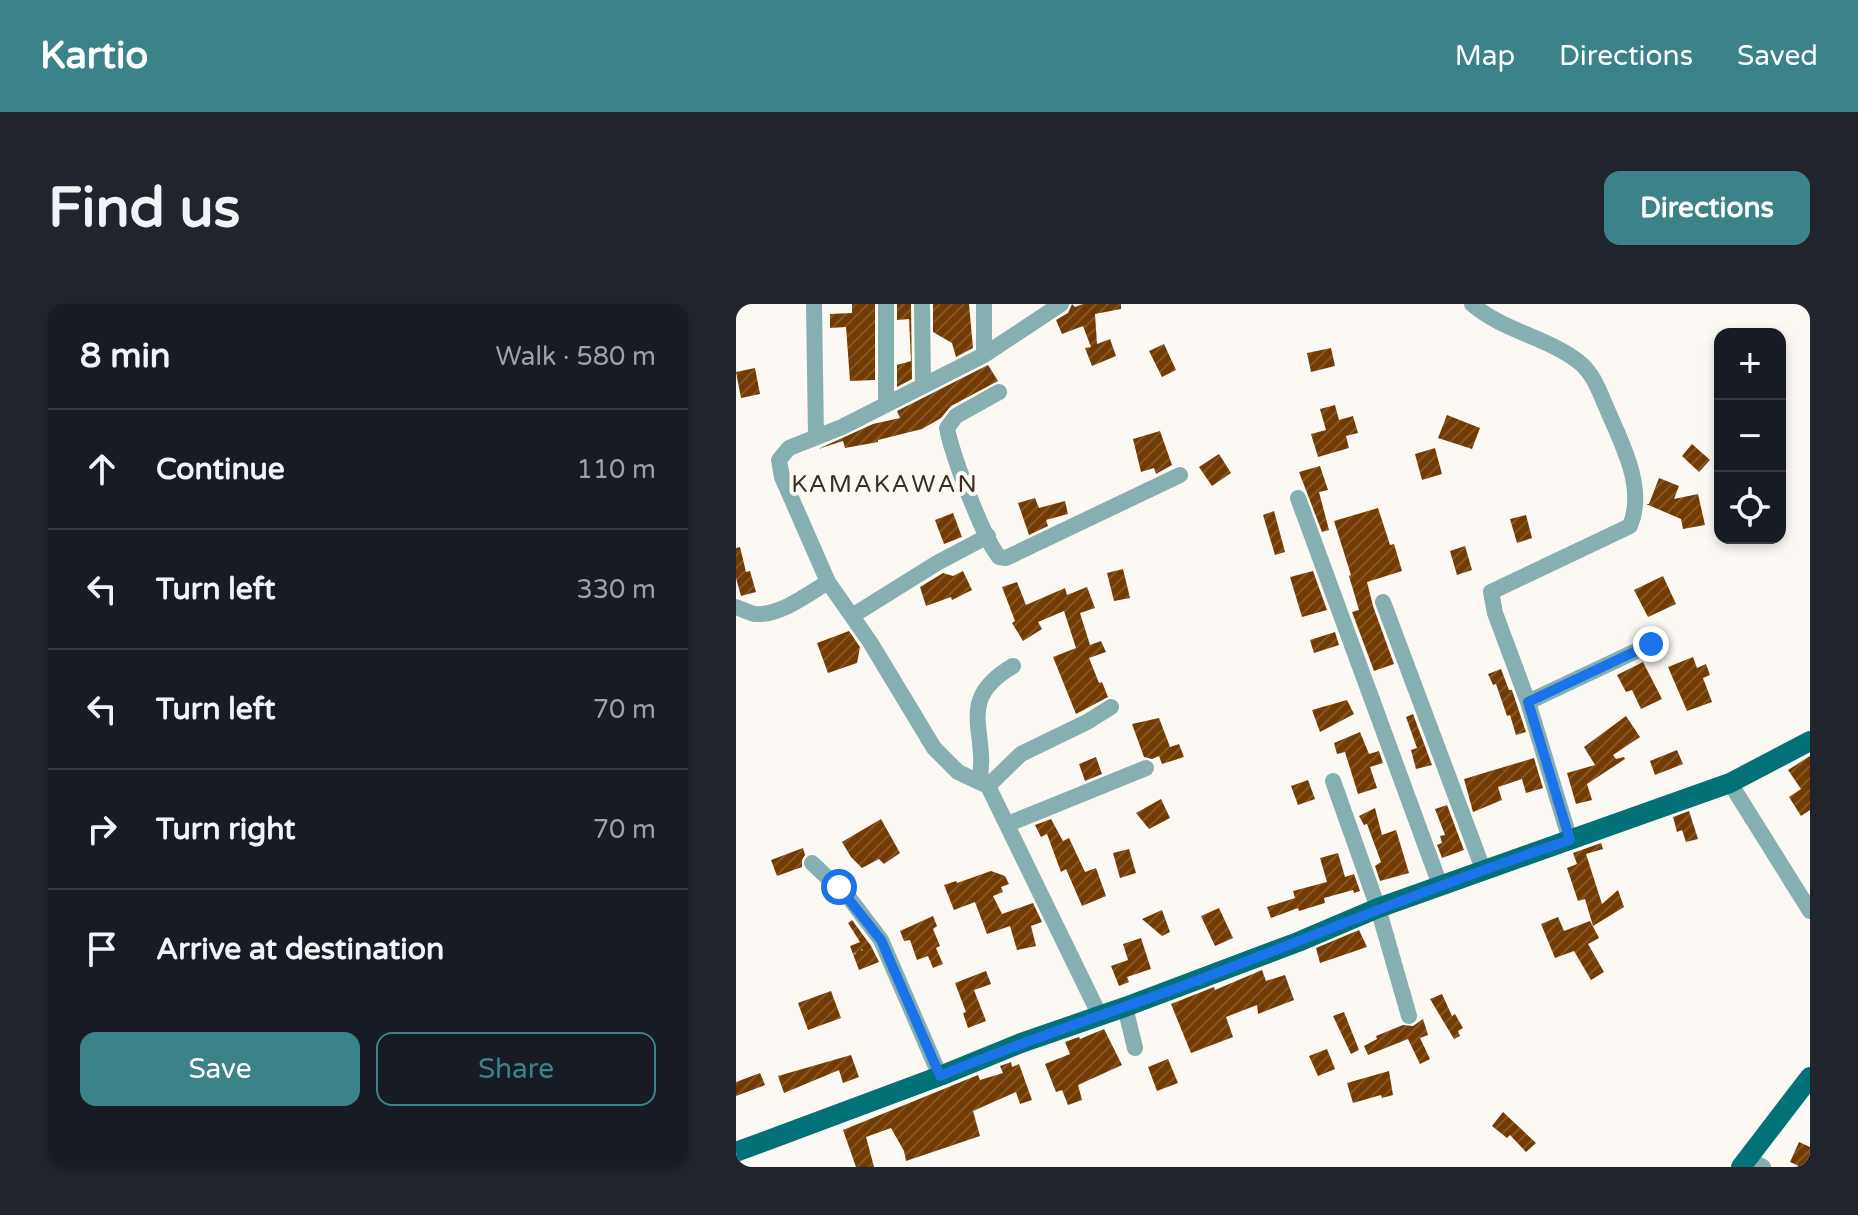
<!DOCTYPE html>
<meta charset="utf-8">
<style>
body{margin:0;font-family:"Varela Round",sans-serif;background:#20242c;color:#f1f3f6}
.controls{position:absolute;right:24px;top:24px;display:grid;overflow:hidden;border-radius:16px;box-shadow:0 4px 12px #0003}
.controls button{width:72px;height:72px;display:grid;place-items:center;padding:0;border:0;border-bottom:2px solid #363941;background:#171b24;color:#f1f3f6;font:40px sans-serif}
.stop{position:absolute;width:24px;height:24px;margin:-18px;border:6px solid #1a73e8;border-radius:50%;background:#fff}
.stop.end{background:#1a73e8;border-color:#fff;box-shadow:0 2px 8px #0008}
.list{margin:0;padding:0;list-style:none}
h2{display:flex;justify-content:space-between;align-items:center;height:104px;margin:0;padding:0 32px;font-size:34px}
h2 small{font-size:26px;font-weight:400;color:#9ea1a6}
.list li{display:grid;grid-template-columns:52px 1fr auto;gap:24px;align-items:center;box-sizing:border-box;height:120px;padding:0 32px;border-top:2px solid #363941}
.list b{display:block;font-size:30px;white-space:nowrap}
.list em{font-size:26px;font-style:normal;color:#9ea1a6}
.actions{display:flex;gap:16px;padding:24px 32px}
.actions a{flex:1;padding:18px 0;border:2px solid #3b8389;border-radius:16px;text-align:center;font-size:28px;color:#3b8389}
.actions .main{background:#3b8389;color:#fff}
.icon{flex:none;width:44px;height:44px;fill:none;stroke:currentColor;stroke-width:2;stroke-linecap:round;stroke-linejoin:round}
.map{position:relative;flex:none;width:1074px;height:863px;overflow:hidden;border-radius:16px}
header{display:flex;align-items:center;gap:48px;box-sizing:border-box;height:112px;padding:0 40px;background:#3b8389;color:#fff}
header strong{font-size:38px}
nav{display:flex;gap:44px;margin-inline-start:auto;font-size:28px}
.intro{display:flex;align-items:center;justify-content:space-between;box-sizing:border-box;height:192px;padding:0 48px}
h1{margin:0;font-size:56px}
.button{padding:20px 36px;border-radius:16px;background:#3b8389;color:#fff;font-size:28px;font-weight:700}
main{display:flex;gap:48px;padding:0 48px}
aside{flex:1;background:#171b24;border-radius:16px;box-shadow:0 4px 12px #0003}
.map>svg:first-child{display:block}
.building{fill:url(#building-hatch)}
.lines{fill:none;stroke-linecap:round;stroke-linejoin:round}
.path{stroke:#99938e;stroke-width:2;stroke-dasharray:2 6;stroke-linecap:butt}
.minor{stroke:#86afb2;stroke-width:16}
.major{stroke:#027178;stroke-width:20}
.route{stroke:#1a73e8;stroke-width:10}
.labels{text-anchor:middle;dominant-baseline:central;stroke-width:8;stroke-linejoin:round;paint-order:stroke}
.neighbourhood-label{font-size:24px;letter-spacing:2px;fill:#3f2f23;stroke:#fcf8f4}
</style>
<header>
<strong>Kartio</strong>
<nav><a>Map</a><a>Directions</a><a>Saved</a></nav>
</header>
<div class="intro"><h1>Find us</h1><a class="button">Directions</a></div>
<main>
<aside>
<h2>8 min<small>Walk · 580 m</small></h2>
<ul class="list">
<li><svg class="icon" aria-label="ahead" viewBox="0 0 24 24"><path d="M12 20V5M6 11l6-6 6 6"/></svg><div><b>Continue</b></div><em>110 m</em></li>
<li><svg class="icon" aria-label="left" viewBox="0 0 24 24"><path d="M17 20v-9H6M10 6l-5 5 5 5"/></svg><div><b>Turn left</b></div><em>330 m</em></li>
<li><svg class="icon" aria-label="left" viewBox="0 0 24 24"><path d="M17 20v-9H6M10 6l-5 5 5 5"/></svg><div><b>Turn left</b></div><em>70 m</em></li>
<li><svg class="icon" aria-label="right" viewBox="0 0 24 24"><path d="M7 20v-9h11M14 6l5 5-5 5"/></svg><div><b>Turn right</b></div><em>70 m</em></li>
<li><svg class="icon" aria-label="arrive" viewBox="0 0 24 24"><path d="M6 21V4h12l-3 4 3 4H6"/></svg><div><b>Arrive at destination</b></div></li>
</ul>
<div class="actions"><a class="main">Save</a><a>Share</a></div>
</aside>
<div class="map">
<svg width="1074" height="863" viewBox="0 0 1074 863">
<defs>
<pattern id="building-hatch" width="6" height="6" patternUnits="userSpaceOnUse" patternTransform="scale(2)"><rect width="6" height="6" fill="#733b01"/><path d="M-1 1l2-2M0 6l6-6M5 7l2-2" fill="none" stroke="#835627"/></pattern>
</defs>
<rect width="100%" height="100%" fill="#fcf8f4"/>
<path class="building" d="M116,0h23v76l-25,1 -4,-54 -16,1v-14l22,-1z
M161,0h14l1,75 -15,8v-22l14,-4 -2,-42 -12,1z
M197,0h36l4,44 -17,9 -4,-14 -19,-11z
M336,0l3,3 8,-3h38v5l-26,5 2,30 13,-5 6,17 -24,10 -7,-18 6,-1 -8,-21 -21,8 -6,-14 12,-7z
M428,40l12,26 -14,7 -13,-26z
M595,44l4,18 -24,6 -4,-19z
M252,61l10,16 -47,25 -10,12 -19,11 -44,11v2l-33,6 -2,-7 -25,8 55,-25 27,-6 -3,-7z
M19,64l5,26 -19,4 -5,-26z
M599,101l4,15 14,-4 5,17 -12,3 3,12 -31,9 -7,-23 15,-4 -6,-21z
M711,111l33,13 -8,21 -34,-11z
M424,127l12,34 -16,9 -2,-6 -13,4 -8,-33z
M956,140l18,16 -11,12 -17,-16z
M699,144l7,26 -20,6 -7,-26z
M483,150l12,19 -19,13 -13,-19z
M584,162l8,24 -9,2 10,38 -7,2 -23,-60z
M923,174l20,8 -5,13 24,-5 7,31 -22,4 -2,-10 -35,-15h3z
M299,194l4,10 26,-7 3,13 -22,6 2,6 -19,9 -11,-32z
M642,204l12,37 4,-1 8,27 -35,11 6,24 21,58 -20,7 -22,-59 7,-2 -10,-34 2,-1 -17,-54z
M538,207l11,41 -10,3 -12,-40z
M217,209l9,24 -18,7 -9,-24z
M790,211l6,23 -15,5 -7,-24z
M729,242l7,24 -15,5 -7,-24z
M4,243l6,25 4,-1 6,21 -15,4 -5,-18v-30z
M387,265l7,29 -16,3 -7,-28z
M227,267l9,19 -20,10 -1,-3 -25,9 -6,-19 23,-14 10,3z
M577,267l14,39 -25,7 -12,-40z
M927,272l13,28 -28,13 -14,-27z
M281,278l9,23 39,-17 2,7 20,-8 8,21 -15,5 10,32 11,-4 5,11 -17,6 10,25 3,-1 6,15 -32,17 -23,-57 23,-9 -12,-37 -26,11 4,7 -19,12 -11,-18 3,-2 -13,-34z
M113,327l11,16 -3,16 -29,10 -11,-30z
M599,328l4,13 -25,8 -4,-13z
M957,353l4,11 9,-4 4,11 -7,3 9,24 -25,9 -19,-44z
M907,358l19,37 -21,10 -9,-19 -6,2 -9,-17z
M765,365l8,21h3l14,42 -10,3 -6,-20 -3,1 -11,-32 -3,1 -5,-11z
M611,396l7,14 -34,18 -8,-22z
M677,410l19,51 -16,4 -5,-19 6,-2 -11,-31z
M890,412l14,21 -27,18 3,4 8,-2 1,2 -38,25 5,16 -16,4 -9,-31 28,-8 -11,-18z
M423,414l11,29 9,-3 5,13 -22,7 -3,-8 -7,3 -8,-2 -12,-33z
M624,428l9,22 10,-3 4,12 -13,4 7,21 -19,6 -13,-42 -8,2 -3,-11z
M941,446l6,14 -28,11 -5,-14z
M1074,452v54l-9,6 -12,-19 12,-8 -13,-19z
M360,453l6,17 -17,7 -6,-17z
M798,454l9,30 -17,5 -4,-14 -24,8 4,13 -29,12 -9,-33z
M572,476l7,19 -17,6 -7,-19z
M425,495l9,19 -21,11 -13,-16z
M711,501l17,45 -22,8 -5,-13 5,-2 -2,-7 5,-1 -10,-26z
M639,504l7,27 14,-5 13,43 -29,8 -5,-15 6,-4 -14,-38 -3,1 -5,-9z
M953,507l9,28 -12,3 -4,-12 -5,2 -4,-15z
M145,515l19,34 -16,11 -5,-5 -17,9 -11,-11 -9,-15z
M315,515l12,22 6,-3 16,34 11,-4 10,28 -24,10 -16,-37 -5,3 -14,-38 -6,3 -6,-12z
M865,539l2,6 -17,5 16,50 16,-14 6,17 -31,19 -8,-27 -7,2 -11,-33 10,-4 -4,-11z
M67,544l2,7 -3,5v7l-25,9 -6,-16z
M393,545l7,24 -16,5 -7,-25z
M602,549l7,24 9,-3 6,17 -6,2 -1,-3 -29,8 1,5 -26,8 -1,-3 -27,10 -4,-11 28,-9 -2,-7 34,-9 -7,-24z
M255,567l14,5 4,8 -8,3 2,5 -10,4 9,18 31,-11 9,19 -11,4 5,20 -19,4 -7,-24 -23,8 -12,-32 -21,8 -10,-25 12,-4 1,2z
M483,604l14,30 -18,8 -14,-30z
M426,606l8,22 -8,4 -20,-17z
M197,612l4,10 -4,3 7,17 -4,2 7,16 -10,4 -5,-12 -11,4 -7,-20 -6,1 -4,-10z
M822,613l6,14 26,-10 9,17 -11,6 16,28 -13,8 -17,-29 -19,7 -14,-34z
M116,616l19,26 8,16 -20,8 -9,-24 10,-4 -12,-19z
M623,626l8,17 -47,16 -4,-15z
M405,634l10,31 -24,8 2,5 -10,4 -8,-20 17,-6 -5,-16z
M526,666l4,11 19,-6 9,25 -36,14 -1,-9 -31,12 7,20 -42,16 -20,-49 43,-17 1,3z
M250,667l5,13 -17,6 12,31 -18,7 -5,-15 3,-1 -11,-29z
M95,687l10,27 -33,12 -10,-27z
M706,690l10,22 3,-2 8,14 -5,3 2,5 -6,3 -24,-40z
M608,708l15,38 -8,4 -18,-38z
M687,715l5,16 -8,3 10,21 -10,5 -12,-25 -40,16 -4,-9 13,-7 -1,-3 27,-11 10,1z
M368,725l18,36 -44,20 4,15 -14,5 -6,-15 -6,2 -11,-28 25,-10 -5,-12 14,-5 1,2z
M591,745l8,20 -17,7 -9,-20z
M115,751l8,22 -16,6 -4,-13 -55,23 -6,-17z
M432,755l10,24 -21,8 -9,-24z
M275,758l1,5 7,-3 13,36 -12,4 -4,-12 -43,19 7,25 -74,25 -2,-10 -13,-23 -25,9 8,30h-18l-13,-37 135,-55 2,5 23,-7 -3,-7z
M653,767l4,24 -11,3 -1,-3 -28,8 -6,-20z
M24,769l5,12 -29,11v-14z
M767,808l33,31 -10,9 -16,-17 -3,3 -15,-12z
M1063,838l11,5v20h-9l-11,-5z"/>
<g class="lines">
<path class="path" d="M118,650l12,-6"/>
<path class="minor" d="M78,0l2,132
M150,0v101
M186,0l1,82
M325,0l-77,51 -142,72 -53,21 -10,12 3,17 46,105 42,60 64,106 24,24 30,14 112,230
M736,0c31,27 75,33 107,58 15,12 21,31 28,47 15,35 39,79 23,117l-139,66 4,21 33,89 42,138
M248,51v-51
M263,88l-43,24 -9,12c5,27 36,109 52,129l7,1 174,-83
M562,194l142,387
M647,298l100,267
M0,303c6,2 13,6 19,7 25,2 53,-20 73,-32
M116,312l85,-53 51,-27
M792,398l123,-58
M597,477l45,127 31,108
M243,478c11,-50 -26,-81 34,-116
M994,479l80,128
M252,482l33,-32 66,-32 24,-15
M272,520l138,-56
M76,559l38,36 31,41 59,136
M389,703l10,41
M1011,855l16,8"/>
<path class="major" d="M0,848l204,-76 81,-33 104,-36 173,-65 80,-34 352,-125 80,-42
M1005,863l69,-90"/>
</g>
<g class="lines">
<path class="route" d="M103,583l42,53 59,136c84,-36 171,-63 256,-95 125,-48 247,-99 374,-141l-42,-138 123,-58"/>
</g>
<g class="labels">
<g class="neighbourhood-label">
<text x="149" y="180">KAMAKAWAN</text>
</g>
</g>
</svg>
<div class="controls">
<button>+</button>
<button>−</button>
<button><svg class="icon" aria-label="locate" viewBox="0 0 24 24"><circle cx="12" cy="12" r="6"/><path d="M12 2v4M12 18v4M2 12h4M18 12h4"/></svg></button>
</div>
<div class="stop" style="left:103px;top:583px"></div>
<div class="stop end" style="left:915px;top:340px"></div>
</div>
</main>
